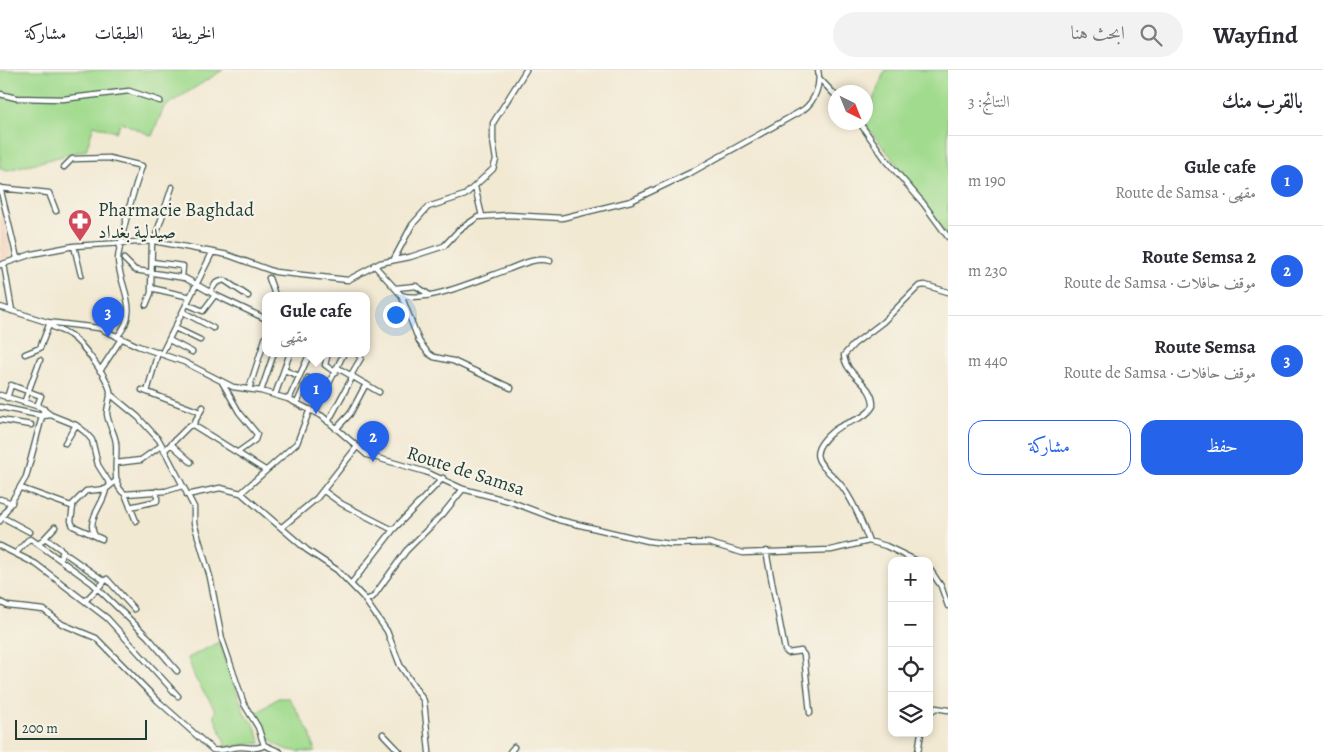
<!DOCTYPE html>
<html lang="ar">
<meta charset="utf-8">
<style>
body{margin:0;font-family:Alegreya,Amiri,serif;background:#f2f2f3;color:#2b2b33;direction:rtl}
.controls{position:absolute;right:15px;bottom:15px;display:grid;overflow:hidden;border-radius:10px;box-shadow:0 2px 8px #0003}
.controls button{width:45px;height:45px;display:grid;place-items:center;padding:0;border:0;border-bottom:1px solid #e1e1e2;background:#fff;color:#2b2b33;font:25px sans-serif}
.compass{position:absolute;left:828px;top:15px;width:45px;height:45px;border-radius:50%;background:#fff;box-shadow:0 2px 8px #0003;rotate:137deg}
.scale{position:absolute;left:15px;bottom:12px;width:132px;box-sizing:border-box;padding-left:5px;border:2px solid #1f3d34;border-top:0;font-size:14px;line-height:18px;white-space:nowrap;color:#1f3d34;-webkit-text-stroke:4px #f7f3e8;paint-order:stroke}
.you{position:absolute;left:395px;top:244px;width:18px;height:18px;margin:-12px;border:4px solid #fff;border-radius:50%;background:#1a73e8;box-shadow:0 0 0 8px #1a73e833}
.badge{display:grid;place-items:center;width:32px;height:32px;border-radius:50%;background:#2563eb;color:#fff;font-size:16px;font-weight:700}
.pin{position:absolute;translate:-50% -41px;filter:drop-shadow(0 1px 2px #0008)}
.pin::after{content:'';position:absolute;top:26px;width:18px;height:15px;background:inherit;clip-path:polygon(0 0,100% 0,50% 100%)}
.popup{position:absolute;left:262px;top:222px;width:108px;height:65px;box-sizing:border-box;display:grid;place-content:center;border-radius:10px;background:#fff;filter:drop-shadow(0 1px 4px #0005);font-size:16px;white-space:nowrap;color:#7c7c81}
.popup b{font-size:19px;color:#2b2b33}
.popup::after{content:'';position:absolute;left:50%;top:100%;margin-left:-10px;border:10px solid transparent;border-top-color:#fff}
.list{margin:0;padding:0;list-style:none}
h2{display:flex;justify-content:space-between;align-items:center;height:65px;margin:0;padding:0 20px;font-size:21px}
h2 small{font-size:16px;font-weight:400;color:#7c7c81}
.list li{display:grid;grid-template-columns:32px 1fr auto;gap:15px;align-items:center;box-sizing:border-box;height:90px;padding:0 20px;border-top:1px solid #e1e1e2}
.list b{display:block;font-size:19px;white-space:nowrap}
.list p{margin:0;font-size:16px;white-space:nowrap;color:#7c7c81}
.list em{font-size:16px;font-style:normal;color:#7c7c81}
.actions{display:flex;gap:10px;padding:15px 20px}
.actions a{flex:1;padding:11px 0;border:1px solid #2563eb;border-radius:15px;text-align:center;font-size:18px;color:#2563eb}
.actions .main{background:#2563eb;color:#fff}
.icon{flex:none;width:28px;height:28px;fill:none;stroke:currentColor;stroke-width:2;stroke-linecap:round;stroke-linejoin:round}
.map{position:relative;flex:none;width:948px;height:682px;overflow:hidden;direction:ltr}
header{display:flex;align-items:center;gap:30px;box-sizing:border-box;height:70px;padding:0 25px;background:#fff;border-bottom:1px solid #e1e1e2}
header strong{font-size:24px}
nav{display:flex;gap:28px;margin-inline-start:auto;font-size:18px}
.search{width:350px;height:45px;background:#f2f2f3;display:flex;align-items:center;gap:12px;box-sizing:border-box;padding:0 18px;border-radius:28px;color:#7c7c81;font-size:19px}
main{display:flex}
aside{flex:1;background:#fff}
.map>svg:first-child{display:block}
.built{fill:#f2d5bd}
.green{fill:#a1db8e;stroke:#608c61}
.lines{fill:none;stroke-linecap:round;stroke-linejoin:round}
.minor-casing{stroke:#3f574c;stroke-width:7}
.minor{stroke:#fff;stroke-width:4.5}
.labels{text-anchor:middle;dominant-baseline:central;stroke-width:4.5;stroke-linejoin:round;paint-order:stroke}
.poi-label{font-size:19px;fill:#1f3d34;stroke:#f7f3e8;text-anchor:start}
.street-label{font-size:19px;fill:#1f3d34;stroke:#f7f3e8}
</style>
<header>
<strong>Wayfind</strong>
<div class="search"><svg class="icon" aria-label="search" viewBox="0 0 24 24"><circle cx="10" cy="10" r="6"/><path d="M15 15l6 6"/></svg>ابحث هنا</div>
<nav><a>الخريطة</a><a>الطبقات</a><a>مشاركة</a></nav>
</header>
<main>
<aside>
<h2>بالقرب منك<small>النتائج: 3</small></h2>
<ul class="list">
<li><span class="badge">1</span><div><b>Gule cafe</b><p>مقهى · Route de Samsa</p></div><em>190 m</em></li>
<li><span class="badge">2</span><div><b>Route Semsa 2</b><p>موقف حافلات · Route de Samsa</p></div><em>230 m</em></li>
<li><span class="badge">3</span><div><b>Route Semsa</b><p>موقف حافلات · Route de Samsa</p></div><em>440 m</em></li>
</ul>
<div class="actions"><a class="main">حفظ</a><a>مشاركة</a></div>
</aside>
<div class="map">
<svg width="948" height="682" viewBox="0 0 948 682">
<rect width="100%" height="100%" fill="#f7f3e8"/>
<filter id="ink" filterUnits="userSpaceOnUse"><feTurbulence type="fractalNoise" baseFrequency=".02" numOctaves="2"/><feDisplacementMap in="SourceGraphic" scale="10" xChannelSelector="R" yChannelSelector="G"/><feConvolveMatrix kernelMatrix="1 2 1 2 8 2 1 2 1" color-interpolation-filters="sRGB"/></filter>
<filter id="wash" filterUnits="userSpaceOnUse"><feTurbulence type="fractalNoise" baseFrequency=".0096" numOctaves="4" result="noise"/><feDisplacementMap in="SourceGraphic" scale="20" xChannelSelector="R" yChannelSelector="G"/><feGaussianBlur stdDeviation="1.12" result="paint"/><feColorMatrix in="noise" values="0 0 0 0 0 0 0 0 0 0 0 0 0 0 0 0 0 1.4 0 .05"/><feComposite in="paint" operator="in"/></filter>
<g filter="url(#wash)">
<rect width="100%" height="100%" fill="#f2e9d3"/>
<path class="built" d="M2,139l10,49 -12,3v-51z"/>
<path class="green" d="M0,0h223l-59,37 -12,29 -31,-14 -5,10 -22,-7 -8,25 -78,20 -8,-2z
M885,0h63v168l-52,-75 -32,-40z
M219,572l26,73 9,9 7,19 -36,4 -1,-7 -10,-24 2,-5 -21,-33 -7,-20z
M278,628h11l21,35 5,19c-36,0 -43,-5 -61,-37z"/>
</g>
<g filter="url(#ink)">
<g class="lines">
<g class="minor-casing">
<path id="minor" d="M819,8l17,18
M0,24l16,4 47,1 66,-8 31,10
M859,52l27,38 37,43 25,34
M64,97l8,-8 37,-1 33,8c-8,24 -15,47 -20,71 -1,8 -4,15 -4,23 2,30 23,49 -1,77
M0,117l17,71
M475,117l7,29
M0,118l49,5 7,18
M154,171l18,-54
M74,176l7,29
M124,189l11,11 50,8 30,17 -12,16 -16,-7
M394,189l18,-34 16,-18 37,-12 28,-26 3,-9 -3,-19v-18l33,-53
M152,192l31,4 -1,11
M4,194l8,47
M0,195l32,-11 42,-8 80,-5 74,14 47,17 73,8 32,-17 30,-6 34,-11 15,-16 19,-13 30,-2 54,3 69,-17 61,-29 111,-62c12,-9 18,-25 15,-40
M374,195l27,30 18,46 9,12 6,4 19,4 58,27
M269,208l6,17
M151,218l39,9
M396,218l20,-2 12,8
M210,222l6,-9 8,-3 24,16
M215,225l51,24
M401,225c25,9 82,-17 108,-26 13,-5 27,-12 41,-8
M146,235l5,-12 1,-52
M0,237l47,15 52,6 39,18 46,16 49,25 28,4 27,8 34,17 45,39 59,17 37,17 46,12 50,19 89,21 23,3 38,-1 34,10 88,-3 38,-9 17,5 31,15
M183,242l30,16
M47,252c6,8 15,7 23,13 12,8 37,41 40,56 1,7 -3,15 -3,23 1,10 8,19 9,29 2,15 -6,42 9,51l41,-3 16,-5
M175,258l25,12
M169,270l23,12
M162,283l50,-100
M328,283l-3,12 11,8
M25,284l15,-6 9,-23
M338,298l41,24
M284,300l15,6
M100,301l21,-32
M351,305l10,-17 -4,-5
M222,312l17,30 18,22 -2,6 -17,12
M249,319l17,-53
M142,320l58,22
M261,321l13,-38
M147,322l11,-40
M0,325l40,12 11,8 25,10 9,7 7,8 6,25 12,19
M275,325l15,-42
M7,328l4,-13 30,11 -4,10
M289,329l21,-46
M24,333l16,-43
M297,333l11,-25
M0,337l43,9 8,-1
M315,342l29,-59
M0,350l31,5
M328,352l25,-46
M193,355l10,-18
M336,359l14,-15 16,-30
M65,373l11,-18
M171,374l20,18
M164,381l25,-25 4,-1 72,45
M116,393l25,-3 21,-15
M21,418l50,18 15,-15 20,-2 11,-9
M324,421l18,13 51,26
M241,423l56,-50 13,-34
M125,424l11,27
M187,425l33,-7 21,5 66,57 30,20 29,30 7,-3 33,-46 37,-37 20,-25
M0,429l12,4
M73,436l-2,15 2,5 29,13
M130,437l27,-6v-10
M2,447l28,15
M0,451l26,-44 18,-68
M282,457l35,-29 39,-50
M96,467c-12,-16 8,-32 10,-48
M45,468l18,13 -3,8
M869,471c-7,-18 -14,-36 -25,-52 -14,-22 -45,-28 -12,-57 13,-12 32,-10 41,-26 1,-23 -28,-30 -29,-51l10,-11 29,-22 36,-36 6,-1 23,7
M39,474l16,-17
M0,476l36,18 71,54 71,78
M766,481l19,99 3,3 13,-2 3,4 6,58
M63,482l40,28
M16,483l12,-13 3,-1 61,44 56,54 29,34
M929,498l12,18 7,20
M351,514l42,-54 50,-52
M86,530l21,-21 27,30
M365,530l22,31 13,34 24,36 5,51
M0,532l8,4 36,4 18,14 34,14 62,63 55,49c10,2 17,-3 28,-3 7,0 18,3 23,-2l-6,-18 -14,-23 -22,-65 -12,-62 -16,-54v-16l-35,-67 -21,-23 -28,-23
M929,643l7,-5 12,2
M383,664l17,18
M264,675l16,7
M510,682l4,-5
M918,682l3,-19"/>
</g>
<use href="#minor" class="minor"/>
</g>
</g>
<defs>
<g id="pharmacy-pin" transform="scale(1.25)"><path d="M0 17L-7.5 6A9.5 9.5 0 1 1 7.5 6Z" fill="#d1495b" stroke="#f7f3e8"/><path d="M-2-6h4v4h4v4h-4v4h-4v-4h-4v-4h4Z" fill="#fff"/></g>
</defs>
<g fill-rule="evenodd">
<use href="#pharmacy-pin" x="80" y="151"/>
</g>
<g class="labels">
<g class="poi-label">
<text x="98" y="140">Pharmacie Baghdad<tspan x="98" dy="22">صيدلية بغداد</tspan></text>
</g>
<g class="street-label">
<text transform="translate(466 401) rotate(18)">Route de Samsa</text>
</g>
</g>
</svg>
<div class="controls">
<button>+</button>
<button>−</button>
<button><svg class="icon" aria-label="locate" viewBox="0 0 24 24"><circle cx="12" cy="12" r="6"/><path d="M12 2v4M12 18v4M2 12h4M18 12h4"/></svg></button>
<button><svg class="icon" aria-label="layers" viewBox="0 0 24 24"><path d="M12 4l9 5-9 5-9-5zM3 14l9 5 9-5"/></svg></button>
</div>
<svg class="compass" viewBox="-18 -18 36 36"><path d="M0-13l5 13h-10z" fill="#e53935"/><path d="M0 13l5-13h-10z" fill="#7c7c81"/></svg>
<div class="scale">200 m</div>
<div class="you"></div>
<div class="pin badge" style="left:316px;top:344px">1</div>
<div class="popup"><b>Gule cafe</b>مقهى</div>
<div class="pin badge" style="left:373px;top:392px">2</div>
<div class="pin badge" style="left:108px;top:268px">3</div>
</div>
</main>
